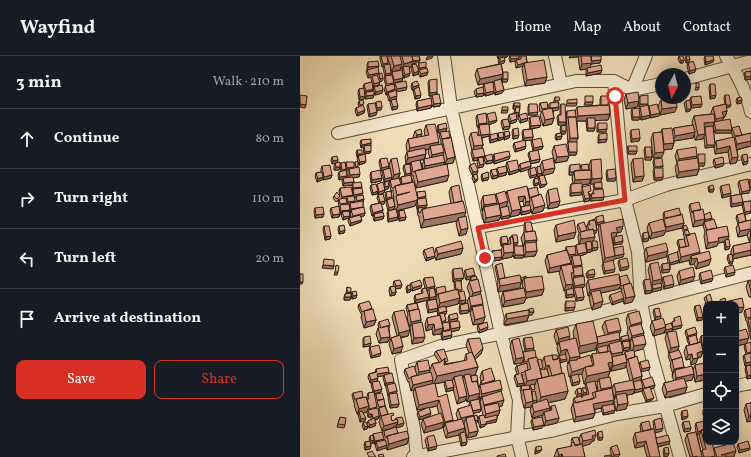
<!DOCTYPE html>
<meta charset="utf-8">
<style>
body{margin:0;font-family:Vollkorn,serif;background:#20242c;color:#f1f3f6}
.controls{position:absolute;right:12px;bottom:12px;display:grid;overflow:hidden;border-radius:8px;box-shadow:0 2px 10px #0003}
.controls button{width:36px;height:36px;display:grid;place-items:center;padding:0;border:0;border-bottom:1px solid #363941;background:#171b24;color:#f1f3f6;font:20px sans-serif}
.compass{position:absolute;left:355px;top:12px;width:36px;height:36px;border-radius:50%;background:#171b24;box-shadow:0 2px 10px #0003;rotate:187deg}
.stop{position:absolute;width:12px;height:12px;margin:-9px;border:3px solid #d93025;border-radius:50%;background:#fff}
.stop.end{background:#d93025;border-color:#fff;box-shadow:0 1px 4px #0008}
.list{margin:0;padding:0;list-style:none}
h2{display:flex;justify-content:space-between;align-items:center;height:52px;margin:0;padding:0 16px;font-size:17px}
h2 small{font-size:13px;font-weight:400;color:#9ea1a6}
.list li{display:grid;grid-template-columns:26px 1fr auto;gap:12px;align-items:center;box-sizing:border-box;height:60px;padding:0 16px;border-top:1px solid #363941}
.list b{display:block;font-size:15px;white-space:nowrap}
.list em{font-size:13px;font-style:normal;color:#9ea1a6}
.actions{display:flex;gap:8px;padding:12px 16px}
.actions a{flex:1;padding:9px 0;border:1px solid #d93025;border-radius:8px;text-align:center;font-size:14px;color:#d93025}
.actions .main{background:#d93025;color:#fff}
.icon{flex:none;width:22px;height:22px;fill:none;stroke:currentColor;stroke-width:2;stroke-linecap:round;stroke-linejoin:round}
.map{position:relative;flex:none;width:451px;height:401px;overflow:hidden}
header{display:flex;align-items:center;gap:24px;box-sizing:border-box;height:56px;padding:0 20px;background:#171b24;border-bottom:1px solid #363941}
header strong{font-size:19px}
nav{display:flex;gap:22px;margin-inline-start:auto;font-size:14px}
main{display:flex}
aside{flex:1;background:#171b24}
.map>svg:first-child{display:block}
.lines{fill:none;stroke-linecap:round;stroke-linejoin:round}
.minor-casing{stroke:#594d3a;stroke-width:14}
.minor{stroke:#f5e9d0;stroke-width:12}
.wall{fill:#c2907e;stroke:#271d11;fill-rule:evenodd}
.shaded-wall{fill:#9e7567;stroke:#271d11}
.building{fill:#e1a793;stroke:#271d11}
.route{stroke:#d93025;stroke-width:5}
</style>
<header>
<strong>Wayfind</strong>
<nav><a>Home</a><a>Map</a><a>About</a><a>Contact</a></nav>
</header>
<main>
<aside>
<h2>3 min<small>Walk · 210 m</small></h2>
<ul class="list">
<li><svg class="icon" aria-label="ahead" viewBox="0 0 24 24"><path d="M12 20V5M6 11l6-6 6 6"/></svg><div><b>Continue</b></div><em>80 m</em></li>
<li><svg class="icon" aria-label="right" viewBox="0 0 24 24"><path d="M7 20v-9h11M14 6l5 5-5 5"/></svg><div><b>Turn right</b></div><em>110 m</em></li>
<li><svg class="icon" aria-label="left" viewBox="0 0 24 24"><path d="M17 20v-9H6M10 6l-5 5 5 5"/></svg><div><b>Turn left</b></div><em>20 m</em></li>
<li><svg class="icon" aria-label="arrive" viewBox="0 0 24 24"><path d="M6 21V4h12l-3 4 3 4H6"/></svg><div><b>Arrive at destination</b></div></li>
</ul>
<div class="actions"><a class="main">Save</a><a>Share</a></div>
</aside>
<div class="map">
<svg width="451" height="401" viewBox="0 0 451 401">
<rect width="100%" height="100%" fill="#f0ddb7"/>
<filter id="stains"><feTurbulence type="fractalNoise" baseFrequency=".005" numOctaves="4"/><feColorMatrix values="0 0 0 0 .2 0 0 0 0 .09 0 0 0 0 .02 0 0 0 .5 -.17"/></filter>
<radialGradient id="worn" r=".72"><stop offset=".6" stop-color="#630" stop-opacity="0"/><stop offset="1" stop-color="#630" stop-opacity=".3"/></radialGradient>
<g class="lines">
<g class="minor-casing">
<path id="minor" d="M144,0l7,51 50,227 18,66 -2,36 5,21
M255,0l6,28
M426,0c10,16 21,37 25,56
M385,23l66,-18
M314,25l11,119 13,52 3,50 11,56 28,99
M332,34l14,-34
M38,77l238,-52h38l18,9 29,-6
M178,171l147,-27 41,-15 85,-21
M436,330l15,-3
M113,401l142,-27 62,-16 48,-8 41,-12
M117,401l-3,-28 -13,-69 40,-14 144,-30 166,-43"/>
</g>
<use href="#minor" class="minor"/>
</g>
<path class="wall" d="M80,0h7l1,9 3,8 -1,2h2v-3l11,6 -1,3 -9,1 1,4 1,-3 11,7 -10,1 1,18 -5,1 -2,-7 1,-2h-2l-2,-6 1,-1 -2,1 -2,-6 2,-3 -2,-7 1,-2 -2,-9 1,-2 -2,1 -2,-9z
M87,0h32l1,4 -1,2 -7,2 -1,3h-2l1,6 -1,3 -5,2 -2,-8 1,-1h-1l-1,-2 -1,3 -8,2z
M197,0h11l-1,1 -3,1v5l-3,1 2,8 4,10h-5v-4l-1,2 3,10 -2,3 -7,2 -1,-3 -1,2 -8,2 -1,-3 -1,3 -7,1 -2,-5 2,-3 7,-2 1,-3 9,-1v-1l-15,3 -3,-10 2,-6 22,-5 -1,-3 1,-2h-1z
M209,0h17l1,6 20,15 -2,6 -20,3 -3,-17 1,-3 -7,2 -1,-6 1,-1 -6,1 -1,-4 1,-2z
M278,0h23l-1,7 -9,1 -1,3 11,6 -15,3v-7l-6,1z
M379,0l5,4 -1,3h-3l-2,-4z
M386,0l3,6 -3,1 -1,-5z
M405,0l8,6 -8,3 -1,-6z
M68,6l11,4 -1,2 1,6 4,4 -1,3 -3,1v3l-6,2v4l1,4 -1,3 -8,1v-2l-1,2 -5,1 -1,-8 1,-3 5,-1 -1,-1 1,-3 8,-2 -1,-3v-2l-3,1 -2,-6 1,-2v-5z
M119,7l7,4v1l2,4 -1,3 -7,2 -2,-4v1l-5,2 -2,-8 1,-3 6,2z
M388,7l7,9 -6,2 -2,-8z
M451,15v8l-6,1 -1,-5 1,-3z
M129,24l8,12v2l3,12 -7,1 -1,-2 -1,3 -14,3 -1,-7 1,-3 14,-2v-3h-2l-1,-13z
M112,27l7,2 -1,2 2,11 -5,1 -2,-8 1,-1h-2l-1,-4z
M410,28l5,14 -5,1 -1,-12z
M74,31l8,6 -7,2 -2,-6z
M326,38l13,5 1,-3 8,8v4l1,-2 10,5 -1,-5 3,-6 14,12 -15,3v-2l-1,3 -9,2v-2l-1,2 -8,2 -2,-7v7h-7l-1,-8 1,-3h7l1,-2h-1v-5l-2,5 -11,2 -2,-9z
M425,39l5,12 -4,1 1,3 -2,6h-1l-2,4 10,9v-2l10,7 9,-2v13l-14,4 1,7 -2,6 -6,1 -2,-12 -13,2 -1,-7 -9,1 -1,-11 -1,2 -8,1 -1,-6 -1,4 -19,3v2l-2,6 -9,1 -1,7 -9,1 -2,-19 2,-6 8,-1 1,-3 11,2 1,-3 19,-3 -1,-3 2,-6 17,-2v-1l2,-6 12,-3 -1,-6zM413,70l2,7h16v-2l2,7 -17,3 -1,3 -2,-17z
M301,40l7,9 2,9 -2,6h-13v8l-1,3h-7l-1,-10h-9l1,17 -2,4v13h-7l-2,6 -12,2 -3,-11 2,-6 14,4v-6l-2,-30 1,-3 8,1 2,-5 23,-2v-6z
M255,41l4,6 -1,7 -5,1 1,7 -2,6 -9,2 -3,-11 2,-3h-2l-1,-6 1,-3 9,5 -1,-2 2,-3 4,-1v-2z
M391,41l11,7 -1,3 -10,1 -1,3 -4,1 -2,-9 2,-2 4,-1z
M437,42l5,2 -1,3 -4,1 -1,-3z
M59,45l4,5 1,7 -7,3 -2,-5 1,-3 3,-1 -1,-3z
M76,46l5,8h-4v2l-1,3 -7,2 -2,-10 1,-3h7z
M214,47l6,3 -1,7 -1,3 -2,-1 1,4 -1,3 -6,2 -2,-6 1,-3 5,-2 1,-4h-2v-3z
M229,48l8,11h-9v-8z
M261,48l4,21h-7l-1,-7 1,-3h2v-8z
M187,58l10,6 -1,2 -7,3v11l-7,2 1,7 -1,3 2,16 -1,3 -5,1 -1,-7 1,-1 -5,1 -2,-8 1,-2 -3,-13 2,-5 7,3h1l-1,-8 1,-1h-2l-1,-9 1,-3h9z
M219,59l9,3 -1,3 -7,2 -2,-5z
M230,61l10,10 -8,2 1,8 -1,3 11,6 -1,3 -9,2 -2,-9 1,-2h-7v9l-10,3 -2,-6 1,-3 9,-2 -1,-8 1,-3 7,-1 -1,-9z
M202,64l8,6 -1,3 -6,1 -2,-7z
M298,67l8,9h-9v-6z
M126,69l12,20 3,-1v-2l-2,-7 1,-3 -2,1 -1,-5 1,-3 9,3 -1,3 4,7 5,19 -2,6 -6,1v17l-31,7 -3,-12v-1h-1l-2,-9 1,9 5,18 9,5 2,7 -1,3 -1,1 26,-5 -2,-12 2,-5 13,29 2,18 -7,2 -3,-13 1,-2 -36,7 -2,-10v-2h-1l-1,-7 -1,-5 -1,2 -18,5 1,6 -1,3 -9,2 -1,-9 1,-2 -2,-8 1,-3 -1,1 -1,-6 1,-3 5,-1 -2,-8 1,-3 -6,2 -2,-10v-2l-1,1 -2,-9 1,-3 9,7 -1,3 2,-1 -1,-3 2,-6 9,14 -1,5 1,2 1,-3 4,-1 -2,-8 1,-3h6l1,-2 -5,1 -1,-7 2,-5 -1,-7 2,-6 6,-1 -1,-1 2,-6 6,6 4,-1 -1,-5zM129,93l-1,3 2,6 -5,1 1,-9zM120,104h4l-2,5 1,4zM93,134v2l1,8v1l-2,-3 -1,-7z
M261,70l4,8h-4l1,2 -1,3 -5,1 -1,-3 1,-3 5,-1 -1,-4z
M213,73l5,9 -5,1 -1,-7z
M331,74l9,8 -1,3 -8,1 -1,-9z
M204,76l6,3 -1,3 -5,2v-3l-1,2 -5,2v-2l-1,2 -7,2 -1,-5 1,-3h7l1,-2 5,2z
M299,78l8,5 -1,3 -8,1v-6z
M61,84l10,3 -1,10 -6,1 -1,-7 -2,1 -1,-5z
M328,90l9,5 -1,3h-8l-1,-5z
M345,91l7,10 -1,3h-6l-1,-10z
M57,94l5,4v1l3,8 -6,2 -2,-6 1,-2h-1l-1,-4z
M377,94l20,5 1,-1 6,12h-5v3l-2,6 -20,3 -2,-11 2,-4 -2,-7z
M229,96l11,7 -1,3 -9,2v4l5,1 2,-2 3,-1 2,-5 11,12 -9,2 3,9 -2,2 -5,2 -1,-5 -1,2 -4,1 -1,-4 1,-3 4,-1 1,-1h-2v-2l-1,2 -6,1 -2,-6 1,-3 -9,3 -1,-3 -1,3 -9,3 -3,-10 1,-3 12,5 1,-3 10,-3 -2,-6z
M194,98l16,2 -1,3 -15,5 -1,-7z
M442,99l6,6 -1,3 -4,1 -2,-8z
M185,100l8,4 -1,3 -6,1 -2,-5z
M32,101l8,8 1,-2 5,2v-3l8,2 1,-2 3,5 1,10 -6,1 1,4 -1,1 9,4 -1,1 2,14v6l2,5 -1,3h-3v6l-11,4 -2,-5 1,-3 -6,2 -2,-5 1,-1h-2l-1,3 -7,1 -2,-7 1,-3h8v-1l-1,-5 1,-3 -3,3 -3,-4 1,-2 6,-1 -1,-4 1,-3 13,7 -1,1h1l-1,-4 1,-1 -1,-5v-1l-9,1 -1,-5v-2l-3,1 -1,-5 1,-3 2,-1 -1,-4 -1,3h-5v-4l1,-3 -3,1 -1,-4zM48,114v8h-2l1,-2 -1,-5zM49,149h1l-1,1 1,6h1l-1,1 1,4 -1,1v-2l-1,-5 1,-1z
M333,103l11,17 -2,5 -9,1 -2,-18z
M354,103l9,7 -1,2 1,9 -1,3h-8l-1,-9 1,-2 -1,-7z
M414,103l9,7 -8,2 -2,-6z
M291,104l11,18 -2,4 2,6 1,12 -13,1v-4l1,-3h1l2,-4 -1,-4 1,-2h-4v-2l-1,2 -7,1v3l8,6h-1l1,4 -1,3 -5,1 -2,-9 -1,2 -11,1v-9l1,-3h2l-1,-7 1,-2h-4v-7l1,-3 10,3 1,-3 8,5v-5z
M170,109l7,9 -5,1 -3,-7z
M22,110l10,9 -1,3 -8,2 -1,-2v2l-5,2 -2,-6 1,-3 5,-1v-3z
M197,112l10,4 -1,3 -8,2v-2l-1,3 -5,1 -2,-6 1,-3 6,1z
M307,114l9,8 -1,3h-8l-1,-8z
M71,116l11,6 -1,3 -10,2 -1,-8z
M182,118l6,6 -6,1 -1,-5z
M173,119l4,6 -3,2 -2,-5z
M449,124h2v9l-1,1 -1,3 -8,1 1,11 -11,2 -1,-8 1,-3 9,-2 -2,-10 1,-3 9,1z
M85,126l3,7 -3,1 -1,3 -6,2v-3l-1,2 -5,1 -2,-7 1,-3 6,1v-2l7,1z
M409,130l5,3 -1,3h-4l-1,-4z
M421,130l10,7 -1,3 -8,2 -2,-10z
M228,134l15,21 -11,3 -2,-8v7l-9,2 -1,-5 -1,5 -9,2v-1l-1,2 -8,1v-2l-2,3 -15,3 -2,-10 1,-3 -1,1 -1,-9 2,-6h12l1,-2h10l1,-3zM223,145l1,5 -3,1v1l-2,-6z
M248,134l12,11 -2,6 -10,2 -2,-13z
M78,139l7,6 -1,3 -3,1 2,5 -1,2 2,4 -1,3 -9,2 -1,-4 1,-2 -2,1 -2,-8 1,-3 8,-2 -2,-5z
M451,145l-6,14 1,6 5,-1v21h-2l-2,-6 -9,2 -2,-9 2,-4 -2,-6 1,-3 7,-2 -2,-8 1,-3z
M390,148l11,6 3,5 8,3 -1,2 6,8 11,11 2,7 -1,3 -4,1 -1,-8 -6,1 -1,3 -11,3 -2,-13 1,-4 -2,-7 1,-4 -1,4 -10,2 -4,-20z
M15,152l9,6 -1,3 -8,1 -1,-7z
M99,155l7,6 -1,3 -6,1 -1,-7z
M364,156l17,3 3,8 -2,5 -17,4 -1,3 -14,4 -2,-7 1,6 -1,3 -5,1 -1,-6 1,-3 5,-1 -1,-4 2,-5 15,-3 -1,-5z
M296,161l8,4v2l19,3 -2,6 -4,1 -1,3 6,8 -8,1 -1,-5v-2h-1l2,10 10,6 -1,3 -9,2 -1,1 1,12 -10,2 -2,-8 1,-3 -5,-34 1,-4h-3l1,5 -1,3 -2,1 -1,7 5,6 -1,3 -5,1v-1l-1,2 -5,1v1l-6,2 2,9 -1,1 2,9v1l1,11 -2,1 2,9 -1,3 -7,1 -2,-7 -1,3 -7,1 -1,-6v-2l-1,1 -5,-19 1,-1 -12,2 -3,-12 2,-6 18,-4 1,-4h9l1,-2 3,-1 -1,-7 1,-4 -2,-6 1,-3 8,4 3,-7 6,-2zM272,201l-1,2 1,5h-2l-1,-6zM273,228l1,5v2l-3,-2z
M225,166l8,9 4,9 -1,2 1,9 -2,5 -11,1 -1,-2v3h-9l-1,-3 -1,2 -10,2v-1l-1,2 -9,1 -1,-7 1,-3 9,-1 2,-4h-2l-1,-6 1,-3 7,5 2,-5h2v-2l5,10h-3v2l9,-1 -2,-8 3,-6v-7z
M256,169l18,13 -18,4 -2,-12z
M24,170l6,13 -5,1 -2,-11z
M39,170l6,4 -1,3 -5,1 -1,-5z
M383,170l5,3 -1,2 13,22 9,12 -13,4 -2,-5 -4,1 -1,-4 1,-1 -11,3v-2l-1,2 -8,2v4l-1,3 -7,1 -1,-6 1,-3 6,-1 -1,-6 1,-2 9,-2 2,-4 -2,-6 1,-3h6l1,-1 -2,-5 1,-1 -2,-4z
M451,186v13l-18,4v2l-1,3h-3l-2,-6 1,-3 3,-1v-3l2,-5z
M136,192h27l-2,6 -25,6 -1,-3 -1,1 -8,3 -3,-8 1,-3 11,3z
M346,192l22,3 -2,6 -20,5 -2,-9z
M319,204l9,9 -8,2 -2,-8z
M350,208l11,19 1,4 -1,3 -9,2v-2l-1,3 -6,1 -2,-11 1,-3 6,-1 -2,-9z
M196,209l9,13h21l18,11 -2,6 -16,3 -2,5 -21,4 -2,-9 2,-6 20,-4 -1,-5h-1l-1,5 -22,4 -1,-8 1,-3 -3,-14z
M425,211l10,5 -1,3 -8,2 -2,-7z
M153,213l11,9 -3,3v11l5,8 -1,3 -6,1v-1l-1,1 -12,3v7l-2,1 2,5 -1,2h4l-1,-4 1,-3 8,6 3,6 -1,3 -8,2v6l-9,2 -1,-5 1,-3v-1l-1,3 -8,1 -1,-6 -6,2 -1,-7 2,-6 11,-2 -1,-5 1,-3 -2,-8 1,-2 -2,-7 1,-3 10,4 9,-2 -1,-6 1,-2h-2l-1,-10z
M165,214l10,6 6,15 -1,3 5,23 -2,6 -10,2 -3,-12 1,-2h-2l-1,2 -8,1 -1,-6 1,-3 7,-1v-2l2,-5 1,-1 -3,-9 3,-6v-2l-4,1 -2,-7z
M288,215l6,6 -7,1 -1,-4z
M379,215l14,10 -14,4 -2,-9z
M400,217l12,8 -11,3 -2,-8z
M319,221l11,7 5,12 -3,6 -8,2 -1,-5v2l-11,4 -3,-7 1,-3 12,-2 -1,-2 1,-3 -2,1v-2l-1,2 -18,4v14l-9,3 -3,-12 1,-3 -2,1 -2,-10 2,-6z
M363,221l10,10 -9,2 -2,-10z
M124,222l11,8 -6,14v-3l-1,3 -11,3 4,17 -1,2 3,20 -11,2 -2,-15v-2h-1l-2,-10 1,-2 -2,-7 1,-3 8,-2 -1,-5 1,-3 7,-2 -1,-1 1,-3 3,-1 -2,-7z
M94,225l7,7 -6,1 1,3 -1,3 -5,1 -1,-6 1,-3 4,-1 -1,-2z
M448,225h3v16h-2l-3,-10z
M111,227l10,5 -9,3 -1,-2 -1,3 -3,1 -1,-5 1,-2 3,-1z
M47,231l4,10 -1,3h-6v-3l1,-3h1z
M52,236l5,3 -1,3 -4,1 -1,-5z
M406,240l7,8h-7l-2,-6z
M127,245l11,7 -1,3 -9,2 -2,-9z
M266,245l8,9 -9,1v-7z
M59,248l13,4 -1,1 5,11 -2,5 -10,3 -3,-11 1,-3h-1l-3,-7z
M395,250l7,14 -5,1 -3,-12z
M451,252v32l-2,-7 1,-2 -1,1 -2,-10v-1h-1l-2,-8 1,-3z
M229,253l3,6h-3l-2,6 -23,4v-5l2,-6 22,-4z
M354,253l7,7 -1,3 -5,1 -2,-8z
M406,253v9l-1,-6z
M94,256l14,24 -7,2v14l-9,2 -3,-10 2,-6 6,-2 -5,-19z
M328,258l13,11 3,8 -1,2v14l-9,2 1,6 4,8 1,-3 10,5 -1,3 -8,1 1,5 -1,4 1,1v-1l13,5 -1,3h-3l1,12 -6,2 -4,-10 1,-4 -1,3 -8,2v-1l-1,2 -6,1 1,8 -2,6 -10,2 -2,-10 -1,3 1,9 -11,2 -2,-6 1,-1 -7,1v4l-2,5 -19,4 -3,-13 2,-6h1l-1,-2 1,-3 8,-1v-3l-1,2 -4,1 -2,-5 2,-3 5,1v-2h4l-1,-2 1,-2h-2l-2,-9v-1l-4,1 1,9 -7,2 -2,-7 1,-2h-2l-2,-11 1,-2 -2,-5v2l-6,2 2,10 6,18 -3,8 -17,4 2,5 -1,2h1l1,-4 8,12 -2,5 -13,3 -2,-9 1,-2 -11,3 -2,-8 2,-6 5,-2v-2l-1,3h-3l-2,4 -7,1 -3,-12 1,-2h-1l-1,-5 1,-3h4l-3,-10 1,-1h-1l1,10 -6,2 -3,-9 1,-3 2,-1 -2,-6 2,-2 7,-2 -1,-4 -1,3 -8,1 -4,-18 2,-6 11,12h2l-2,-11 1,-3 9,12 4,10 5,2 2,-5 14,2 1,-3 -2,-8 1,-4 -1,1 -3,-9 2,-6 13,10 5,-2 -1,-6 3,-8 21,13 8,-2 -3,-8 3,-6 16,9 -2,5v7l1,-1v-1l1,-3 7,-2 -1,-2 1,-3 -2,-10zM329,283l1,3v1l1,8 -6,1v2l-3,1 1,-4 6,-1 1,-3 -1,-6zM296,291l1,2 -1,1 1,4h-5l-1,4h-12v-4l16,-4zM326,309l4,16 -16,3 -2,5 2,9h1l-1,2 -3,-12 1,-1 -4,-10 3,-8v2l14,-3zM298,325l-1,3 1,7h-1l-2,-9z
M374,262l8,7 -1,3 -9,2v-1v2l-8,2v-2v2l-11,3 -3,-9 2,-6 13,4 7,-1v-2h2z
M79,266l11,3 -1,3 1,9 -2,5 -9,1 -3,-9 2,-6h1l-1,-3z
M178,269l9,5 -8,3 -2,-5z
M386,274l10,5 2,8 2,-1v-3l1,-3 5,-1v16h-3l-2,6 -3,1 -2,5 -5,2 -1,-6 -4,1 -2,-8 2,-6 3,-1 -2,-5v-2l-2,-5z
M367,276l12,14 -1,4 6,18 9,2 2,-5 10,2 1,-1v10l-1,4 -10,2 -1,-7 -2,5 -7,1 2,6 -2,6 -20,5 -3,-9 2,-6 10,-2 -2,-5 1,-1 -3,-10 1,-1 -3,-8 1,-2 -4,-16z
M436,276l11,12 4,-2v23l-6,1 -2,-9 1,-2 2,-1 -2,-7 1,-3 -9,2z
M64,281l7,6 -1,3 -7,1v-8z
M168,283l15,9 -2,6 -6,5 3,8 -3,8 -4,1 7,7v1l1,4 2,-7 -1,-4 2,-6 20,18 -1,2 1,15 -3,1 1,3 -2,6h-1v3l-1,3 -10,2 -1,2 -5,2 -2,-8 -1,3h-1l2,8 -2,5 -9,2 -3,-14v-1h-1l2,5 -2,4 4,10 -1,3 -5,1 -2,-10v-1l-13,3 -3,-10 1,-1 -1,1 -1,-2v2l-18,5 -3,-9 2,-5 16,-5 -2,-8 -8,2 1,8 -11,4 -2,-6 1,-2 9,-4 -10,2 -4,-17 1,-3 -3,1 -2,-8v-2l-1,1 -4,-10 1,-3 10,1v-3l2,-5 13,8 2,-6 7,-2 -5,-8 2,-3 10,12 -2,1 20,-3 2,-7 3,-1 -3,-8zM145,326l-1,2 2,8 7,-2v-1l4,15 8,-3 1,-2 1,3 3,-1 -1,3v2l-11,3 -2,5 2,6 -5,1v-1l-15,-23 -3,-13zM179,340l1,4 1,-1 -1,3 2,9 1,4 -4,1 -1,3 -5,-3v-3l7,-1 1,-3 -3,-10z
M70,291l10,9 -9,2 -2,-8z
M446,310l5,12 -4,1 -2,-10z
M76,313l13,3v1l8,18 -1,2 3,11 -1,3 -8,1 -2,-11v-1l-2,-8v-2h-1l-2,-9 1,-2 -7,2v4l4,11 -7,2 1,2 1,-2 7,5 5,15 4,7 3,-1 1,-2 7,8 -7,2v-2l-1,1 3,6 11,5 -2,6 -20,6 -1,-3 -9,4 -2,-6 1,-1h-2v-3l-1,2 -2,1 -1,5 -5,1 -1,-5 1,-3 5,-1 -1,-2 1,-3 3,-1v-1l11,5 -1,1h1l-2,-6 1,-3h-1l-3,-9 1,-3 -1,-4v1l-1,3 -3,1 1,3 -1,3 -6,2 -2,-4 1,-3 3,-1v-3h-3l-1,-4v-3v2l-4,1 2,8 -5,1 -2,-8h-1l-3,-9 1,-2h-1l-2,-8 1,-2 14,6v-3l1,-3 5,-1 -2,-7 1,-2h-2l-2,-6 1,-3 6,-2z
M451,347v18l-4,1 -3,-12 2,-6z
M406,349v10h-3v-4l2,-5z
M382,355l5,7 -5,2 -1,-6z
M40,361l5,8 -1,3 -7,-1z
M406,361v25l7,8 1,-2 20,9h-44l-5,-17 2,-6 9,-2 -1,-6 1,-3h8zM397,378h3l-1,1 4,15 -2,2z
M232,363l12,6 -2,3 -9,2 -2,-8z
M354,364l8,11 -7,2 1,5 13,6 -11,3 2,10h-13l-3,-11 -9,2 -2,-9 2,-6 6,-1 -1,-6 1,-3 10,6h3l-1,-7z
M383,366l7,9 -6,1 -2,-7z
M63,367l5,3 -1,3 -3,1 -2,-4z
M298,376l4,8h-4l-1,-6z
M281,378l13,7h-2l-2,3 -8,2 3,11h-31l3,-8 13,-2 2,-4 -1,-2 1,-3 8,6 -1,-5z
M127,381l9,12 -8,2 -3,-11z
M438,388l12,4 -1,2 -10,3 -2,-6z
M236,391l6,3 -2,2 -5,2v-4z
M311,391l9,7 -2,3h-6l-2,-7z
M364,392l5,5 -1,3 -4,1 -1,-6z"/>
<path class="shaded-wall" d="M131,0h2l-1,2 -6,2 1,-3z
M199,0h9l-1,1 -9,2z
M270,0h8v1l-9,1z
M219,2l-1,2h-2v1l-6,1 1,-3z
M390,3l-1,3 -3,1 1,-3z
M120,4l-1,2 -7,2 -1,3 -7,2 -1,-2v2h-1l2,-5z
M205,4l-1,3 -5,2 1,-3z
M301,4l-1,3 -9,1 -1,5 -3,-1 -1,1 -6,1 2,-6 8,-3z
M384,4l-1,3h-3l1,-2z
M414,4l-1,2 -8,3 1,-3z
M88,7l-1,2 -5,2 1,-3z
M224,7l-1,3 -7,2 2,-3z
M102,8l-2,6 -8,2 2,-6z
M79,10l-2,3 -10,1 1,-3z
M126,11l-1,3 -7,1 1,-3z
M396,13l-1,3 -6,2 1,-3z
M302,14l-1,3 -15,3 2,-3z
M119,15l-1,3 -5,2 1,-3z
M128,16l-1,3 -7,2 1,-3z
M79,17l-1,2 -10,3 1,-3z
M91,17l-1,3 -5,1 1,-3z
M110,17l-1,3 -5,2 1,-3z
M203,18l-2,6 -23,5 2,-6z
M451,20v3l-6,1 1,-3z
M247,21l-2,6 -20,3 2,-6z
M83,22l-1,3 -3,1 1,-3z
M103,22l-1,3 -9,2 1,-3z
M203,23h5l-1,3h-5z
M80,26l-1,3 -6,2 1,-3z
M119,29l-1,3 -6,2 1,-3z
M107,31l-1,3 -10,2 1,-3z
M396,31l3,1 -1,2h-3z
M73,33l-1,3h-6l-1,2 1,-3z
M95,33l-1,3 -6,1v1l-2,1 1,-3z
M83,34l-1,3 -7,2 1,-3z
M204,34l-2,3 -7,2 1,-3z
M194,35l-1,3 -8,2 1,-3z
M137,36l-1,3 -7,1 1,-3z
M184,37l-1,3 -7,1 1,-3z
M74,39l-1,3 -8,1 1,-3z
M121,39l-1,3 -5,1 1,-3z
M416,39l-1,3 -5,1 1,-3z
M65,40l-1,3 -5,1 1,-3z
M97,40l-1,3 -7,2 1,-3z
M442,44l-1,3 -4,1 1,-3z
M339,45l-2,6 -11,2 2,-6z
M285,46h8l-1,3h-8z
M141,47l-1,3 -7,1 1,-3z
M267,47h10l-1,3h-10z
M0,48l6,1 -1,3 -5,-1z
M340,48h8l-1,3h-8z
M402,48l-1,3 -10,1 1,-3z
M132,49l-1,3 -14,3 1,-3z
M426,49h5l-1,2 -5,1z
M98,50l-1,3 -5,1 1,-3z
M214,50h6l-1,3h-6z
M82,51l-1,3h-5l1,-2z
M259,51l-1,3 -9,2 2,-3z
M377,51l-2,5 -15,3 2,-6z
M387,53h4l-1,2 -4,1z
M65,54l-1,3 -7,3 1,-3z
M202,54h6l-1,3h-6z
M427,55l-2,6h-1l-3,6h-7l-1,4 -11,2 2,-6 11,-1 1,-3 6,-7z
M77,56l-1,3 -7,2 1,-3z
M215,56l4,1 -1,3 -4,-1z
M238,56l-1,3h-9l1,-2z
M360,57l-1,3 -9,2 1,-3z
M310,58l-2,6 -21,1v-3l-1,3h-10l2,-5z
M350,59l-1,3 -8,2 1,-3z
M333,61h7l-1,3h-7z
M228,62l-1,3 -7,2 1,-3z
M254,62l-2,6 -9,2 2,-6z
M217,63l-1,3 -6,2 1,-3z
M197,64l-1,2 -8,3 1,-3z
M259,66h7l-1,3h-7z
M187,67l-1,3 -7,-1v2h-2l2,-3z
M241,69l-1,2 -10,2 1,-3z
M210,70l-1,3 -6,1 1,-3z
M147,72l-1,3 -8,2 1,-3z
M288,72h7l-1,3h-7z
M307,73l-1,3h-9l1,-2z
M416,74h16l-1,3h-16z
M262,75h4l-1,3h-4z
M395,76l-2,6 -20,3 2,-5z
M122,78l-2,5 -5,2 2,-6z
M190,78l-1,2 -9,2 1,-3z
M405,78l-2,5 -8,1 3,-5z
M210,79l-1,3 -5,2 1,-3z
M219,79l-1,3 -5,1 1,-3z
M262,80l-1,3 -5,1 1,-3z
M204,81l-1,2 -5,2 1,-3z
M233,81l-1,3 -9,1 1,-3z
M198,82l-1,3 -7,2 1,-3z
M270,82h8l-2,5 -8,-1v2z
M340,82l-1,3 -8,1 1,-3z
M307,83l-1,3 -8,1 1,-3z
M451,85v5l-16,4 2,-6z
M139,86l-2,6 -7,-2 -1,3 -21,5 2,-6z
M71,87l-1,3h-6l-1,1 -2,1 1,-3z
M374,87l-2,6 -10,1 2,-6z
M183,89l-2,5 -8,1 1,-5z
M407,89h8l-1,2 -9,1z
M226,90l-1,3 -10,3 1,-3z
M243,90l-1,3 -9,2 1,-3z
M430,90l-2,6 -13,2 2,-5z
M71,95l-1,2 -6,1 1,-2z
M329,95h8l-1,3h-8z
M144,96l-2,6 -12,3 2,-6z
M269,96h8l-1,3h-8z
M364,96l-2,5 -9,1 2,-5z
M58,98h4l-1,3 -3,-1v1h-1z
M126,98l-2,5 -18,5 2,-6z
M185,100l-1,2 -6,1v-1v2l-5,1 1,-3z
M210,100l-1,3 -15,5 1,-3z
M269,100l-2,5 -12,2 2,-6z
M397,100l-2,6 -17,1 1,-4z
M155,101l-2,6 -8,1 2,-5z
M346,101h6l-1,3h-6z
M438,101l-2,6 -6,1 2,-6z
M240,103l-1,3 -9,2 1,-3z
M38,104l-1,3 -5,1 1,-3z
M193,104l-1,3 -6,1 1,-3z
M66,105l-1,2 -6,2 1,-3z
M448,105l-1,3 -4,1 1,-3z
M145,106l-3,6 -19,4 2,-6z
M397,107h8l-1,3h-8z
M424,107l-1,3 -8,2 1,-3z
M184,108l-1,3 -5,1 2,-3z
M89,110l-1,3 -7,2 1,-3z
M231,110l-1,3 -10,3 1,-3z
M363,110l-1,3 -8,1 1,-3z
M36,111h4l-1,3h-5z
M54,111l-1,3 -4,-1 -1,1 -2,1 1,-3z
M255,112l-2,5 -11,3 2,-6z
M219,113l-1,3 -9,3 1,-3z
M399,113l-2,6 -20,3 2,-6z
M178,115l-1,3 -5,1 1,-3z
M207,116l-1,3 -8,2 1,-3z
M270,116h4l-1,3h-4z
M100,117l-2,6 -6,1 2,-5z
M111,117l-1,3 -5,1 1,-3z
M242,117l-1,3 -4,1 1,-3z
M60,118l-1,3 -10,1 1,-3z
M237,118l-1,3 -6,1 1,-2z
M32,119l-1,3 -8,2 1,-3z
M149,119l-2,6 -31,7 2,-6z
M198,119l-1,3 -5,1 1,-3z
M47,120l-1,2 -7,2 1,-3z
M344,120l-2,5 -9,1 2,-5z
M23,121l-1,3 -5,2 1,-3z
M92,121l-1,3 -7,2 1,-3z
M189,121l-1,3 -6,1 1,-2z
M363,121l-1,3h-8l1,-2z
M82,122l-1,3 -10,2 1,-3z
M302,122l-2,6h-10l2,-5z
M316,122l-1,3h-8l1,-2z
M178,123l-1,2 -3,2 1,-3z
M291,123l-2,5 -16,2 2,-6z
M54,126l-2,3 -9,1 1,-3z
M239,126l-1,3 -4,1 1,-2z
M247,128l-2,2 -5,2 1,-3z
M89,130l-1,3 -4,1 1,-3z
M62,131l-1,3 -8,-1 -1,2 1,-3z
M295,132h7l-1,2 -7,1z
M414,133l-1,3h-4l1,-2z
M85,134l-1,3 -6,2 1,-3z
M450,134l-1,3 -8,1 1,-2z
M78,135l-1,3 -5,1 1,-2z
M282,136l-1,3 -11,1 1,-3z
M63,137l-1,3 -9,2 1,-3z
M431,137l-1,3 -8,2 1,-3z
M53,139l-1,3 -5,-1v2l-6,1 1,-3z
M126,140l-1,3 -8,2 -2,5 -19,5 2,-6 19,-5 1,-2z
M225,140l-2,5 -7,2 2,-6z
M92,141l-1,3 -5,1 1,-3z
M304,141l-1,3 -13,1 2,-3z
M290,142l-1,3 -5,1 1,-3z
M64,143l-1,3 -7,2 1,-3z
M55,145l-1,3 -4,-1v2h-3l1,-3z
M85,145l-1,3 -5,1 1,-3z
M208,145l-2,6 -9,3 2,-6z
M230,145l-2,6 -4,1 2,-6z
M260,145l-2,6 -10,2 2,-6z
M443,146l-1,3 -11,2 1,-3z
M197,147l-2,6 -11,-2 -2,4 2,-6z
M127,149l-1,3 -8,1v-1l-1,1 1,-3z
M245,149l-2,6 -11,3 2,-6z
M95,150l-1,3 -6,2 1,-3z
M63,151l-1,3h-11l-1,2 1,-3z
M221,153l-2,6 -9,2 2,-6z
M50,154l-1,3 -7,-1v2h-2l-1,3 -7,1 1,-3 7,-1 1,-3z
M83,154l-1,3 -8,1v1l-2,1 1,-3z
M231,154l-1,3 -9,2 1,-3z
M451,155v2l-7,2 1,-3z
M166,156l-3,8 -5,-2 -1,3 -36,7 3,-8z
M65,157l-1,3 -12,2 1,-2z
M24,158l-1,3 -8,1 1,-3z
M201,159l-2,5 -15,3 2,-5z
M210,159l-1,3 -8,1 1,-2z
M50,160l-1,2 -6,2 1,-3z
M84,160l-1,3 -9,2 1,-3z
M98,161l-1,3 -9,2 1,-3z
M106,161l-1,3 -6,1 1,-3z
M412,162l-1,2 -7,3 1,-3z
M405,163l-2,6 -10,2 2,-6z
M62,164l-1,2 -11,4 1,-3z
M304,165l-1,3 -7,1 1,-2z
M384,167l-2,5 -17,4 -1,3 -14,4 2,-6 13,-3 1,-3z
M323,170l-2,6 -4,1 -1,4 -7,2 2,-6 5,-5z
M168,172l-2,6 -7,2 2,-6z
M450,173l-3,6 -9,2 2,-6z
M45,174l-1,3 -5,1 1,-2z
M297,174l-1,3 -8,2 1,-3z
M276,176l-2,6 -18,4 2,-6z
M451,179v6h-2z
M31,180l-1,3 -5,1 1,-3z
M429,180l-2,5 -2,-1 -1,2 -6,1 -1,3 -11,3 2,-6 10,-5z
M295,181l-2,5 -7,1v-1l-1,2 -6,1 2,-6z
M349,182l-1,3 -5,1 1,-3z
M237,184l-3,6 -9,-3 -2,4 2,-6z
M323,185l-1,3 -8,1 1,-2z
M218,186l-1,3h-4l1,-2z
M208,187l-1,3 -4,-1v1h-2l1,-2z
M430,190l-1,3 -4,1 1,-3z
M298,191l-1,3 -5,1 1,-3z
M163,192l-2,6 -25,6 2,-6z
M292,193l-1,3 -5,1v1l-9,3 1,-3 9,-2v-2z
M451,194v5l-19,4 2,-5z
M237,195l-2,5 -11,1 2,-5z
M368,195l-2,6 -20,5 2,-6z
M214,196l-2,5 -10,2 2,-6z
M400,196l-2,6h-1l-3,6 -4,1 2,-6 -1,-3 -1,4 -11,3 2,-6z
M276,198l-1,3 -3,-1v1l-6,1 1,-3z
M324,198l-1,3 -9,2 -1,2 -10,2 2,-5z
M215,199h9l-1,3h-9z
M135,200l-1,2 -8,3 1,-3z
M202,201l-1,3 -9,1 1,-3z
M411,203l-2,6 -13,4 2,-6z
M379,204l-1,3 -9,2 1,-2z
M433,205l-1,3h-3l1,-2z
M271,207l-2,6 -8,-3 -1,5 -12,2 2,-5z
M23,209l11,1 -1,3 -11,-1z
M282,209l-1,2 -8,2 1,-3z
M329,210l-1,3 -8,2 1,-3z
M315,213l-1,3 -10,2 1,-3z
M370,213l-1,3 -7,1 1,-3z
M35,216h3l-1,3h-3z
M435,216l-1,3 -8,2 1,-3z
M295,218l-1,3 -7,1 1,-3z
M175,219l-1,3 -3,-1 -1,2 -4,1 1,-3z
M283,219l-1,3 -9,1 1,-3z
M395,220l-2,5 -14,4 2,-5z
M164,222l-2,2 -9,2 1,-3z
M413,222l-1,3 -11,3 1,-3z
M362,223l-2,6h-8v1h-1l2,-5z
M223,224l-1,3h-1l-1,5 -22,4 2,-6z
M0,226h3l-1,2h-2z
M273,228l-2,5 -7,2 2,-6z
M285,228l-1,3 -10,2 1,-3z
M321,228l-2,5 -27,6 -1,-3 -1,3 -2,1 2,-6z
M374,228l-1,3 -9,2 1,-3z
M102,229l-1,3 -6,1 1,-3z
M122,229l-1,3 -9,3 1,-3z
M135,230l-1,3 -8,2 1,-3z
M362,231l-1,3 -9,2 1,-3z
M111,233l-1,3 -3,1 1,-3z
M244,233l-2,6 -16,3 -2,5 -21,4 2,-6 20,-4 1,-5z
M352,234l-1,3 -6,1 1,-3z
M181,235l-2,6 -8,2 2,-6z
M47,236h4l-1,3 -4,-1z
M96,236l-1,3 -5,1 2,-3z
M274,238l-1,3 -7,1 1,-3z
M57,239l-1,3 -4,1 1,-3z
M136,240l-1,3 -6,1 1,-2z
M335,240l-3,6 -8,2 2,-6z
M45,241h6l-1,3h-6z
M129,241l-1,3 -13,3 1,-3z
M284,241l-1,3 -7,1 1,-3z
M160,242l-2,6 -20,5 2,-6z
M324,242l-1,3 -11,4 1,-3z
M166,244l-1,3 -6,1 1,-3z
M303,245l-2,6 -9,3 2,-6z
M183,248l-2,5 -9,-2 -1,4h-2l2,-5z
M275,251l-1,3 -9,1 1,-3z
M444,251l-2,5 -6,2v-6z
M138,252l-1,3 -9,2 1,-3z
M169,254l-1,3 -8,1 1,-3z
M147,255l-1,3 -7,2v-2l-1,2 1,-3z
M229,256h5l-2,3h-4z
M229,259l-2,6 -23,4 3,-6z
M361,260l-1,3 -5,1 1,-3z
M185,261l-2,6 -10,2 2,-5z
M403,261l-1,3 -5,1 1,-3z
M158,262l-1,3 -8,2 1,-3z
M76,264l-2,5 -10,3 2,-6z
M121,264l-2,6 -7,-2 -2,3h-1l2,-5z
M342,266l-2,6h-10l1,-3z
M134,268l-2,5 -6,2 2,-6z
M382,269l-1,3 -9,2 1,-3z
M160,271l-1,3 -9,2 1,-3z
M188,271l-1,3 -8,3 1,-3z
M366,271l-2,6 -11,3 2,-6z
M143,272l-2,6 -8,1 2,-5z
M373,272l-1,3 -8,2 2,-3z
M110,274l-2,6 -11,2 2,-5z
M321,274l-2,5 -13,4 2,-6z
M344,277l-2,5h-10l-2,4 2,-6z
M397,277l-1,3 -8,1 -1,2 1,-3z
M152,279l-1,3 -9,2 1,-3z
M270,280l-2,6h-9l-1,2 -1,1 2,-6z
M90,281l-2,5 -9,1 2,-5z
M125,281l-2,5 -11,2 2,-6z
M449,282l-3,6 -10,2v-5z
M320,283l-2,6 -9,-1 -1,3 -10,2 -1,-1 -1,1 2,-5z
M329,283l-1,3h-6v2h-1l1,-3z
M298,286l-3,8 -18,4 3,-8z
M71,287l-1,3 -7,1 1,-2z
M346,288l-3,5 -11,3 2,-6z
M103,290l-2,6 -9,2 2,-5z
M379,290l-2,6 -8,2 2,-6z
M330,291l-1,3 -6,1 1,-3z
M183,292l-2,6 -10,9 2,-5z
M234,292l-1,3 -8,1 1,-3z
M406,292v3l-5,1 1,-3z
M267,293l-2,6 -6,1 2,-5z
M403,295l-2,6 -3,1 -2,5 -5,2 2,-6 4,-6z
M323,296l-2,5 -9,2 -1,-5z
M81,297l-1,3 -9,2 1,-2z
M392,298l-2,5 -4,1 2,-5z
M280,300l-2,6 -1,-3 -2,3 -6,-1 -1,3 2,-6z
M224,301l-2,6 -8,1 2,-5z
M267,303l-1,2 -6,2 1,-3z
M313,306l-3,9 -2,-8z
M327,306l-2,6 -14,3 2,-5z
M451,306v3l-6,1 1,-3z
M249,309l-2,5 -4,1 3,-5z
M178,311l-3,8 -11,2v-2l-1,3 -9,-1 -1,3 -19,4 3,-8z
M350,311l-1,3 -8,2 1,-3z
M384,311l-2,6 -7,-3 -3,5 2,-6z
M284,312l-2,6 -10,3 -1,-1v1h-2l3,-5z
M130,314l-2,6 -11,2 2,-6z
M310,315l-3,9 -8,-1 -1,2 -14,3 3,-8z
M89,316l-1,3 -12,2 1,-3z
M394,318l-2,6 -18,4 2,-6z
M406,318l-1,6 -10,2 2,-6z
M451,319v3l-4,1 1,-3z
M342,320l-2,6 -9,2 2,-5z
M78,322l-1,3 -7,2 1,-3z
M237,323l-2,6 -10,2 2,-6z
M133,324l-2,6 -16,2 -1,2 -3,1 2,-6z
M195,324l-2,6 -13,2 2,-4z
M280,325l-1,3 -7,2 1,-3z
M94,326l-1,3h-6l-1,1h-1l1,-3z
M224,327l-1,2 -6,2 1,-3z
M355,329l-1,3 -10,2 1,-2z
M154,331l-1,3 -7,2 1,-3z
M312,331l-2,5 -11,2 2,-5z
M387,331l-2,6 -20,5 2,-6z
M343,332l-1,3 -8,2 1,-3z
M82,333l-1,3 -8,2 1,-3z
M202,333l-2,5 -18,3 -1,2 -1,1 2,-6z
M335,333l-2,5 -17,3v-2l-1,3h-1l2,-6z
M97,335l-1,3h-7l-1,2 1,-3z
M268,335l-3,8 -27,6 3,-8z
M287,336l-1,3 -4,1 2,-3z
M180,337l-2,6 -11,3 2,-6z
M282,337l-1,3 -4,1 1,-3z
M167,340l-2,5 -8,3 2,-6z
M354,342l-2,2 -6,2 1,-2z
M139,344l-2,6 -20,4 2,-5z
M204,344l-2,6 -17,4 -1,-5z
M237,344l-1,3h-3l-2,4 -7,1 2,-5z
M314,344l-2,5 -10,1v2l-11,2 2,-6z
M328,347l-2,6 -10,2 2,-6z
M99,348l-1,3 -8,1 1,-3z
M69,350l-2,6 -8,2v-2l-1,2h-1l2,-5z
M250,352l-2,6 -4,-2 -1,3 -11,3 2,-6z
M181,353l-1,3 -9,2 1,-3z
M406,353v6h-3z
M200,354l-2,6 -14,3 2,-5z
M315,354l-1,3 -11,2 1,-2z
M131,357l-1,3 -11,4 1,-3z
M295,357l-2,5 -19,4 2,-5z
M69,358h3l-1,3h-3z
M174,359l-2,6 -6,-3 -2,5 -5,1 2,-6z
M79,360l-1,3 -6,1 1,-2z
M388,360l-1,2 -5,2 1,-3z
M449,360h2v5l-4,1z
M66,362l-1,3 -5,1 1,-3z
M259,362l-2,5 -13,3 2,-5z
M197,363l-1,3 -10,2 -1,2 -5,2 1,-3 5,-3z
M153,364l-2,5 -6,-2 -1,4 -1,1 2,-6z
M98,366l-3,5 -13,4 2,-5z
M144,366l-2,6 -18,5 2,-6z
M76,367l-1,3 -6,2 1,-3z
M104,367l-1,3 -7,2 1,-3z
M244,369l-2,3 -9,2 1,-3z
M68,370l-1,3 -3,1 1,-3z
M165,372l-2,6 -3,-1 -1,2 -13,3 2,-5z
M363,372l-1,3 -8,2 2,-3z
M391,372l-1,3 -6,1 1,-3z
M178,375l-2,5 -9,2 2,-5z
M401,375l-1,3h-3l1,-2z
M296,379l-2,6h-2l-2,3 -9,3 2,-6 9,-5z
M303,381l-1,3h-4l1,-2z
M109,382l-2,6 -20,6 2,-6z
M84,383l-1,3h-7v2h-2l1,-3z
M74,384l-1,3 -3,1 1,-3z
M346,385l-2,5 -9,2 2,-5z
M370,385l-1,3 -13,3 1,-3z
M167,386l-1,3 -5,1 1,-3z
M87,389l-1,3 -9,3 1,-3z
M71,390l-1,3 -5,1 1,-3z
M137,390l-1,3 -8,2 1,-3z
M450,392l-1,2 -10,3 1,-3z
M242,394l-2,2 -5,2 1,-3z
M436,395l-2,6h-14l1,-2z
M369,397l-1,3 -4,1 1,-3z
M262,398l-1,3h-3l1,-2z
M320,398l-2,3h-5l1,-2z"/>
<path class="building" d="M81,0h6l1,7 -5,1z
M91,0h9l2,8 -8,2z
M102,0h10l1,5 -9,3z
M112,0h7l1,4 -7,1z
M210,0h9v2l-8,1z
M221,0h5l1,6 -9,3 -2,-5 5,-1z
M281,0h10l1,7 -10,1z
M291,0h10v4l-10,1z
M379,0h4l1,4 -3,1z
M386,0h3l1,3 -3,1z
M405,0h8l1,4 -8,2z
M204,1l1,3 -5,2v-4z
M244,4l3,17 -20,3 -3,-17z
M78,5l1,5 -11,1v-5z
M393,5l3,8 -6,2 -2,-8z
M126,6v5l-7,1v-5z
M90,8l1,9 -5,1 -2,-9z
M116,8l3,7 -5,2 -2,-8z
M201,8l2,10 -23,5 -3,-10z
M301,9l1,5 -14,3 -1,-5z
M109,10l1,7 -5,2 -2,-8z
M78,11l1,6 -10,2 -2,-5z
M127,12l1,4 -7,2 -2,-4z
M102,14l1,8 -9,2 -2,-8z
M451,15v5l-5,1 -1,-5z
M203,16h5v7h-5z
M82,17l1,5 -3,1 -1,-5z
M77,19l3,7 -6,2 -2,-8z
M92,19l2,8 -7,1 -2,-8z
M137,23v13l-7,1 -1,-13z
M201,23l3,11 -8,2 -2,-11z
M106,25l1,6 -10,2 -2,-6z
M117,25l2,4 -6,2 -1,-4z
M72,26l1,7 -7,2 -2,-7z
M193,26l1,9 -8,2 -2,-9z
M396,27h3v5l-3,-1z
M94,28l1,5 -8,3 -2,-6z
M410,28h5l1,11 -5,1z
M82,29l1,5 -7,2 -2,-5z
M119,31l2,8 -5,1 -2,-7z
M183,31l1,6 -7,1 -1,-5z
M64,32l1,8 -5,1 -1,-8z
M96,34l1,6 -7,2 -2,-5z
M74,35v4l-8,1v-4z
M338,36l1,9 -11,2 -2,-9z
M139,38l2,9 -7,1 -2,-9z
M0,39l7,1 -1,9 -6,-1z
M348,39v9h-8v-8z
M425,39h4l2,10h-5z
M285,40h8v6h-8z
M301,40h8l-1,9h-7z
M401,40l1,8 -10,1 -1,-8z
M255,41h4l1,3 -5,1z
M441,41l1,3 -4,1 -1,-3z
M131,42l1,7 -14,3 -1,-7z
M376,42l1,9 -15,2 -1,-9z
M96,43l2,7 -5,1 -2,-7z
M277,43v4h-10v-3z
M63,44l1,4 -4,1 -1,-4z
M390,44l1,9h-4l-1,-8z
M81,45l1,6 -5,1 -1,-6z
M247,46l1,6 -6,1 -2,-6z
M258,46l1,5 -7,1h-2v-5z
M75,47l2,9 -7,2 -2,-10z
M214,47h6v3h-6z
M229,48h8l1,8 -9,1z
M261,48h4l1,18h-7l-1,-7h3z
M357,48l3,9 -9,2 -2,-9z
M426,48l1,7 -5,1 2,5 -8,2 -3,-12z
M63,49l2,5 -7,3 -2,-5z
M309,49l1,9 -32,2 -1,-9z
M348,49l2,10 -8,2 -2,-10z
M202,51h6v3h-6z
M216,51l4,1 -1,5 -4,-1z
M252,52l2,10 -9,2 -3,-10z
M339,52l1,9h-7l-1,-8z
M275,54l1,7h-8l-1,1v-7z
M195,56l2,8 -8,2 -2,-8z
M186,57l1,10 -8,1 -2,-9z
M216,57l1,6 -6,2 -2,-6z
M226,57l2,5 -7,2 -2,-5z
M414,58l1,8 -11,1 1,11 -7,1 -4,-19z
M239,60l2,9 -10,1 -1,-9z
M268,61h8l2,21h-8z
M287,62h8v10h-7z
M208,63l2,7 -6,1 -2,-7z
M430,63l2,11h-16l-2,-8z
M146,67l1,5 -8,2 -1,-5z
M298,67h9v6l-9,1z
M135,68l4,18 -29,6 -2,-9 21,-4 -3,-10z
M189,68l1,10 -9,1 -2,-10z
M266,69v6h-4l-1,-5z
M393,69l2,7 -20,4 -1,-8z
M413,70l2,19h-8l-2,-18z
M439,70l3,9 -7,1 -3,-8z
M218,72l1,7 -5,1 -1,-7z
M372,72l2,15 -10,1 -2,-15z
M121,73l1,5 -5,1 -2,-4z
M232,73l1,8 -9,1 -1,-8z
M339,73l1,9 -8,1 -1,-9z
M149,75l1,7 -8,1 -2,-7z
M209,75l1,4 -5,2 -1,-5z
M177,76l1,4 3,-1 2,10 -9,1 -3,-13z
M203,76l1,5 -5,1 -1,-5z
M362,76l2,20 -9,1 -2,-20z
M197,77l1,5 -7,2 -1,-5z
M261,77l1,3 -5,1 -1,-3z
M307,77v6l-8,1v-6z
M451,77v8l-14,3 -2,-7z
M151,81l4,20 -8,2 -5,-20z
M434,81l4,20 -6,1 -2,-12 -13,3 -1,-8z
M241,82l2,8 -9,2 -2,-8z
M71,83v4l-9,2 -1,-5z
M225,84l1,6 -10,3 -2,-6z
M268,86h9v10h-8z
M142,88l2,8 -12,3 -2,-9z
M266,88l3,12 -12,1 -3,-11z
M71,89v6l-6,1 -1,-6z
M328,90h9v5h-8z
M345,91h6l1,10h-6z
M396,91l1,9 -18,3 -2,-9z
M125,92l1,6 -18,4 -1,-6z
M183,92l2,8 -11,2 -2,-8z
M57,94h5v4h-4z
M238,94l2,9 -9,2 -2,-9z
M209,95l1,5 -15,5 -1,-7z
M65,98l1,7 -6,1 -2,-6z
M192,98l1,6 -6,1 -2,-5z
M398,98h7v9h-7z
M447,98l1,7 -4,1 -2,-7z
M143,99l2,7 -20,4 -1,-7z
M37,100l1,4 -5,1 -1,-4z
M183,101l1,7 -4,1 -2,-7z
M423,101l1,6 -8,2 -2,-6z
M87,102l2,8 -7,2 -2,-9z
M97,102l3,15 -6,2 -3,-16z
M253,102l2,10 -11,2 -2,-9z
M343,102l1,18 -9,1 -2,-18z
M362,102l1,8 -8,1 -1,-8z
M398,102l1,11 -20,3 -2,-11z
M301,103l1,19 -10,1 -1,-19z
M120,104l2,9 -7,2v1h-2l-2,-10z
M217,104l2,9 -9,3 -3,-10z
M58,105v5l-2,1 -1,-5z
M230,105l1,5 -10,3 -1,-5z
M40,106v5h-4l-1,-4z
M45,106l1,7 -4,1 -1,-7z
M46,106h8v5l-7,1z
M175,107l3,8 -5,1 -3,-7z
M110,108l1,9 -5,1 -2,-9z
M147,108l2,11 -31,7 -3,-11z
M280,108v6l-6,1v1h-4v-7z
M288,108l1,6h-7l-1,-5z
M30,109l2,10 -8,2 -2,-11z
M206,110l1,6 -8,2 -2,-6z
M240,110l2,7 -4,1 -1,-7z
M59,111l1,7 -10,1 -1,-6z
M235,111l2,7 -6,2 -1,-7z
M90,112l2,9 -7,2 -2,-9z
M354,112h9v9l-8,1z
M196,113l2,6 -5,1 -2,-6z
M315,113l1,9 -8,1 -1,-9z
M46,114l1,6 -7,1 -1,-5z
M80,114l2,8 -10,2 -1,-8z
M291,114v9l-16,1 -1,-9z
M22,116l1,5 -5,2 -2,-6z
M188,116l1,5 -6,2 -1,-5z
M177,118l1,5 -3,1 -2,-5z
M111,119l1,7 -10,2 -1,-7z
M244,119l3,9 -6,1 -2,-9z
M53,121l1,5 -10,1 -1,-5z
M99,122l2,6 -6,2 -1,2h-2l-2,-8z
M238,122l1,4 -4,2 -1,-5z
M448,123l2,11 -8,2 -3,-11z
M449,124h2v7h-1z
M88,125l1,5 -4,1v-5z
M61,126l1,5 -9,1v-5z
M83,126l2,8 -6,2 -2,-8z
M114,126l4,18 -20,5 -2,-9 14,-4 -13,3 -2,-9z
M302,126v6h-7l-1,-5z
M282,127v9l-11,1v-9z
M76,128l2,7 -5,2 -2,-8z
M429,128l2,9 -8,2 -2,-9z
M159,129l3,16 -8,2 -3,-16z
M290,129l1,6 -3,1 2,6 -5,1 -3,-12z
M413,129l1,4 -4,1 -1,-4z
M227,130l3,15 -4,1 -1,-6 -7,1 3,12 -9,2 -5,-20z
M51,131l2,8 -11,2 -2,-9z
M237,131l2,8 -9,3 -2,-9z
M62,132l1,5 -9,2 -1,-6z
M257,132l3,13 -10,2 -2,-13z
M303,133l1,8 -12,1 -1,-4h3l-1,-4z
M91,135l1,6 -5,1 -1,-6z
M125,135l1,5 -8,2 -1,-6z
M205,135l3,10 -9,3 -3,-10z
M37,136l3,4 -3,3 -3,-3z
M83,138l2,7 -5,1 -2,-7z
M195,138l2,9 -13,2 -1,-9z
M241,138l4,11 -11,3 -3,-11z
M441,138l2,8 -11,2 -1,-8z
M63,139l1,4 -7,2 -1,-5z
M54,140l1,5 -7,1 -1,-5z
M46,142l1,5 -7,1 -1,-5z
M93,142l2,8 -6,2 -2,-8z
M126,142l1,7 -9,1 -1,-7z
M63,145v6l-12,2 -1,-6z
M163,145l3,11 -42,8 -2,-11z
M451,145v10l-6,1 -2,-10z
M399,146l2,8 -8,1 -1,2 -2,-9z
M81,147l2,7 -10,3 -2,-8z
M49,148l1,6 -9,1 -1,-6z
M199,148l2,11 -15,3 -2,-11z
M230,149l1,5 -9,2 -1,-5z
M39,150l1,8 -7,1 -2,-7z
M208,150l2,9 -8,2 -2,-9z
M23,151l1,7 -8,1 -1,-7z
M64,151l1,6 -12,3 -2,-6z
M125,151v2h-3l-2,4h-1l-1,-5z
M379,152l2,7 -16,3 -1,-6z
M96,153l2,8 -9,2 -1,-8z
M403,153l2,10 -10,2 -2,-10z
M104,154l2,7 -6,1 -1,-7z
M49,155l1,5 -6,1 -2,-5z
M83,156l1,4 -9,2 -1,-4z
M410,156l2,6 -7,2 -1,-5z
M444,157l2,8 -7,2 -2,-8z
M382,158l2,9 -18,4 -2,-8z
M60,159l2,5 -11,3 -2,-5z
M303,159l1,6 -7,2 -1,-6z
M166,160l2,12 -7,2 -3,-12z
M323,163v7l-7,2 2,4 -7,1 4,23 -10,2 -5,-34z
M363,163l3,11 -14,3 -3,-10z
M414,163l3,9 -10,2 -3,-8z
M274,164l2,12 -18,4 -2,-11z
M295,164l2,10 -3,1 -1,-2 -4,1 -2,-5h3l-1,-4z
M451,164v15l-1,-6 -10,2 -2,-8z
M225,166h6l2,9 -7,1z
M284,166l3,8 -6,2 -3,-8z
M44,169l1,5 -5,2 -1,-6z
M386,169l2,4 -4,1 -1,-4z
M24,170h5l2,10 -5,1z
M427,170l2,10 -11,2 1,3 -11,2 -2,-13z
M293,173l2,8 -14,2 -1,-7z
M388,174l2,5 -4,1 -2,-5z
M235,175l2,9 -12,1 -1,-9z
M348,176l1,6 -5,1 -1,-6z
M395,177l5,19 -19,5 -2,-9 10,-2 -3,-11z
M212,179h5l1,7 -4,1z
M322,179l1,6 -8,2 -1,-6z
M207,180l1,7 -6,1 -1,-7z
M210,181h3l1,15 -10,1 -1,-8 8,-1z
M384,183l2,7 -6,2 -2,-8z
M429,183l1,7 -4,1 -1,-7z
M161,185l2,7 -25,6 -2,-6z
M291,185l1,8 -5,1 -1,-8z
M292,185h5l1,6 -5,1z
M236,186l1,9 -11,1 -1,-9z
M451,186v8l-17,4 -1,-8z
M285,187l2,9 -9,2 -2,-9z
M366,187l2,8 -20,5 -2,-8z
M214,190h9l1,9h-9z
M275,190l1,8 -7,1 -2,-5v1l-1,-4z
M323,190l1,8 -10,2h1l-1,-8z
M133,191l2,9 -8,2 -3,-8z
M201,194l1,7 -9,1 -1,-7z
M267,194l4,13 -21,5 -3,-13z
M409,195l2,8 -13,4 -1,-5 -5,1 -1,-3z
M377,196l2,8 -9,3 -2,-8z
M432,198l1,7 -3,1 -2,-7z
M280,199l2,10 -8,1 -2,-10z
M327,202l2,8 -8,2 -2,-8z
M24,203l10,1v6l-11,-1z
M313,204l2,9 -10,2 -2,-8z
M358,206l4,17 -9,2 -3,-17z
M202,207l3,15 -6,1 -3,-14z
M369,207l1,6 -7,1 -1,-6z
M272,208l2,8 -3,1 2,11 -7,1 -5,-19z
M36,209l3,1 -1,6h-3z
M433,209l2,7 -8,2 -2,-7z
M282,210l1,9 -9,1 -1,-8z
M393,211l2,9 -14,4 -2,-9z
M162,212l2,10 -10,1 -1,-10z
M173,212l2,7 -8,2 -2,-7z
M294,213l1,5 -7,1v-4z
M411,214l2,8 -11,3 -2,-8z
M0,218h3v8h-3z
M319,218l2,10 -31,6 -2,-10z
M220,219l2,7 -22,4 -1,-7z
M327,219l3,8 -9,3 -2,-9z
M372,219l2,9 -9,2 -2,-9z
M176,220l1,3 -6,2v-4z
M226,220v2h-2l-1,2 -2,1v-3z
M242,220l2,13 -18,3 -2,-14z
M284,220l1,8 -10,2 -2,-8z
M133,221l2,9 -8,2 -3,-10z
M178,223l3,12 -8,2 -4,-12z
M350,223l2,11 -6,1 -2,-11z
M100,224l2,5 -6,1 -2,-5z
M120,224l2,5 -9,3 -2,-5z
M155,225h6l1,9h-6z
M448,225h3v9z
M331,227l4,13 -9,2 -3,-13z
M361,227l1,4 -9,2 -1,-4z
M110,229l1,4 -3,1 -1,-4z
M95,230l1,6 -4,1 -2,-6z
M145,230l1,6 -8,2v1h-1l-1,-7z
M47,231l4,1v4h-4z
M282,231l2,10 -7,1 -3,-10z
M126,232l3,9 -13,3 -1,-5 8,-2 -1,-4z
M134,232l2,8 -6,2 -1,-9z
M224,232l2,9 -21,4 -2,-9z
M273,232l1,6 -7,1 -1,-5z
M158,233l2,9 -20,5 -2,-9z
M300,234l3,11 -9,3 -3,-12z
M56,235l1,4 -4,1 -1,-4z
M164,235l2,9 -6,1v-3l-2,-6z
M321,235l3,7 -11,4 -3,-7z
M51,237v4h-6v-3z
M181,238l2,10 -12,2 -2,-9z
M410,238l3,10h-5l-2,-8z
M425,242l1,4h-1l-1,1v-1l-4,1v-3z
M442,242l2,9 -8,1v-4h-11v-2z
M136,243l2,9 -9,2 -2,-9z
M69,245l3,7 -10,4 -3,-8z
M266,245h9v6l-9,1z
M424,246v2h-7z
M117,247l1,6 -9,2v1l-2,-7z
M168,247l1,7 -8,1 -1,-6z
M183,249l2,12 -10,3 -3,-13z
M400,249l3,12 -5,1 -3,-12z
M145,250l2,5 -8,2 -1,-5z
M233,252l1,4h-5v-3z
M359,252l2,8 -5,1 -2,-8z
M451,252v9l-4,1 -2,-8z
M73,253l3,11 -10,2 -2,-11z
M119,253l2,11 -10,2 -2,-11z
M104,254l6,20 -11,3 -5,-21z
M229,254v5l-22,4 -1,-5z
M339,255l3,11 -11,3 -3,-11z
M144,257l2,7 -4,2 -2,-7h-1v-1z
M157,257l1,5 -8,2 -1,-5z
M140,259l3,13 -8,2 -1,-6 -6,1 -1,-7z
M380,260l2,9 -9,2 -1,-5 3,-1 -1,-3z
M318,262l3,12 -13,3 -3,-12z
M363,262l3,9 -11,3 -3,-9z
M88,263l2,6 -9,3 -2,-6z
M448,263h3v10h-1z
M159,265l1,6 -9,2 -1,-7z
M293,265l5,21 -18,4 -4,-22z
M122,266l3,15 -11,1 -2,-14z
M149,266l1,7 -6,2 -2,-8z
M187,266l1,5 -8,3 -2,-5z
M371,267l2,5 -7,2 -1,-5z
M341,268l3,9 -12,3 -3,-9z
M88,270l2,11 -9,1 -3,-10z
M268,271l2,9 -11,3 -3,-9z
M395,271l2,6 -9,3 -2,-6z
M446,273l3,9 -13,3v-9z
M151,274l1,5 -9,2 -1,-5z
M376,275l3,15 -8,2 -4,-16z
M319,276l1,7 -22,5 -1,-7z
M100,279l3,11 -9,3 -3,-11z
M328,279l1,4 -7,2 -1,-4z
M344,279l2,9 -12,2 -2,-8z
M396,279l2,8 -8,2 -2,-8z
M406,279v13l-3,1 -2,-13z
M70,280l1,7 -7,2v-8z
M232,281l2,11 -8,1 -2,-11z
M180,282l3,10 -9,9 -2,-5 -4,-13z
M219,282l5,19 -8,2 -4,-19z
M276,282l4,18 -10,2 -3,-9 -6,2 -2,-9z
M321,285l2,11 -12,2 -2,-10z
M329,285l1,6 -6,1 -2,-6z
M401,286l2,9 -6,2 1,5 -5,1 -1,-5 -4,1 -2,-9z
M451,286v10l-4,1 -2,-9z
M79,289l2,8 -9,3 -2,-9z
M307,289l1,7 -9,1 -2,-5z
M144,293l4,12 -4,1 1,-4 -3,3 -6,-10z
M235,294l1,7 -8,2v2l-3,1 -2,-10z
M334,294l1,7 -7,2 -1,1 -2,-8z
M379,294l3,7 -10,3v1l-3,-8z
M311,295l2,11 -5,1 2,8 -23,5 -2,-9 9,-2 -2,-11z
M172,296l6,15 -41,9 -5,-12 9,-2 4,-4 -1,7 23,-5 -1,-6z
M451,297v9l-5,1 -2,-8z
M265,298l2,5 -6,1 -2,-4z
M325,298l2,8 -14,4 -1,-9z
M252,299l1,5 6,-2 3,15 -10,3 -3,-11 -3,1 -2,-9z
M252,299h5l1,4 -5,1z
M290,299l3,11 -8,1 -1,1 -12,4 -3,-11 8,-1v-1z
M337,300l5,20 -9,3 -5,-20z
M237,301l5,21 -15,3 -2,-10 6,-2 -3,-10z
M382,301l2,10 -10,2 -2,-9z
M241,303l2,9 -3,1 -3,-9z
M128,304l2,10 -11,2 -2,-10z
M348,304l2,7 -8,2 -2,-7z
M227,307l1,7 -3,1 -1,1 -3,1 3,10 -6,1 -3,-9 4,-1 -2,-8z
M404,307l2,8v3l-9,2 -2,-11z
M451,309v10l-3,1 -2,-10z
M114,310l3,9 -6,2 -2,2 -4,-10z
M392,310l2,8 -18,4 -1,-8z
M88,311l1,5 -12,2 1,4 -7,2 -2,-6 8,-2 -1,-3z
M191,312l4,12 -13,4 -1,-3 3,-1 -2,-9z
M247,313l2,7 -7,2 -2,-8z
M131,316l2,8 -20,5 -2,-8z
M92,317l2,9 -8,1 -2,-8z
M264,317l4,18 -27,6 -4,-18z
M170,318l2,8 5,-1 3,12 -11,3 -5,-21z
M278,318l2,7 -7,2 -2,-7z
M162,319l5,21 -8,2 -5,-21z
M177,319l1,8h-1v-2l-5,1 -1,-6z
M310,321l2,10 -11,2 -2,-10z
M352,321l3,8 -10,3 -3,-8z
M384,322l3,9 -20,5 -3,-9z
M152,324l2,7 -7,2 -2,-8z
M200,324l2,9 -20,5 -2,-9z
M333,324l2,9 -19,3 -2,-8z
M341,324l2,8 -8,2 -2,-8z
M79,325l3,8 -8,2 -2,-9z
M295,325l2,10 -5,2 2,5 -18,5 -2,-5 7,-2 1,2v-2l7,-2 -3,-11z
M95,327l2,8 -8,2 -2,-8z
M135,327l3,14 9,-3 6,26 -8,2 -6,-22 -20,5 -4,-17z
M234,328l1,5 -3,1 -2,-5z
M229,329l1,4 -7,1 -1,1 -1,-5z
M350,331l4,11 -7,2 -4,-11z
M281,332l1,5 -4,1 -1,-5z
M282,332h4l1,4 -3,1z
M312,332l2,12 -21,4 2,9 -19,4 -3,-14 20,-4 3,-2 -1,-5z
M231,333l2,12 -7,2 -3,-13z
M62,335l1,6 -7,2 1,1h-2l-2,-7z
M201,335l3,9 -20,5 -2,-8z
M235,335l2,9 -4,1 -1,-9z
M74,336l3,15 -8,2v-3l-2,-7h2l-1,-6z
M82,337l2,6 -7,1 -1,-6z
M97,337l2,11 -8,1 -2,-11z
M326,337l2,10 -10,2 -2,-10z
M66,341l3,9 -10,3 -3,-10z
M84,343l1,7 -6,1 -2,-6z
M179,343l2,10 -8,2 -3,-10z
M247,343l3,9 -16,4 -2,-8z
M198,347l2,7 -14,4 -2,-8z
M451,347v13h-2l-3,-12z
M314,348l1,6 -11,3 -2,-7z
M171,349l3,10 -13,3 -3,-9z
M255,349l4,13 -13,3 -2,-9 8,-2 -1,-4z
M85,350l3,8 -7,2 -2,-8z
M129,351l2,6 -11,4 -2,-5z
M78,352l1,8 -6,2 -1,-4h-3l-1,-4z
M387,354l1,6 -5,1 -1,-6z
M62,355l4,7 -5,1 -2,-7z
M93,357l1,2 -3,1 1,5 5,-2 1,3 -14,4 -3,-10z
M141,357l3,9 -18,5 -3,-8z
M177,359l1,5 -3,1 -1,-5z
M184,359l1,3 12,-3v4l-11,3v2l-5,1 -2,-9z
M174,360l4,15 -9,2 -3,-15z
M40,361l6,1 -1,7 -7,-1z
M102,361l2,6 -7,2 1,-3 -1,-3h-1v-1z
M242,361l2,8 -10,2 -2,-8z
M74,362l2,5 -6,2 -2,-4z
M361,362l2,10 -7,2 -2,-10z
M162,363l3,9 -17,5 -3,-10z
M349,365l2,8 -8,2 -2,-8z
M389,365l2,7 -6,1 -2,-7z
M404,365l1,8 -7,3 -2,-9z
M66,366l2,4 -3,1 -2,-4z
M96,371l2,6 -11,3v1h-2l-1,-6z
M354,373l6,28h-10l-4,-16 -9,2 -2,-10z
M406,373v13h6l3,14 -5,1h-6l-2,-7 4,-1 -5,-19z
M295,374l1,5 -4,1 1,3 -10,2 -2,-7z
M107,375l2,7 -20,6 -2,-8z
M302,375l1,6 -4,1 -1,-6z
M82,376l2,7 -9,2 -2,-7z
M165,376l2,10 -5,1 -2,-10z
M396,376l6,25h-5v-1l-4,1 -6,-23z
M73,379l1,5 -3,1 -1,-5z
M134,379l3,11 -8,2 -2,-11z
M368,379l2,6 -13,3 -1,-6z
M278,381l2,7 -5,1 -3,-7z
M85,384l2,5 -9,3 -2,-6z
M70,385l1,5 -5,1 -1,-5z
M448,385l2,7 -10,2 -2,-6z
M274,386l1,4 7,-2 3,13h-22l-1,-3 -3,1 -2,-6 15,-3 -1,-3z
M433,387l3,8 -15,4h4l1,2h-9l-3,-9z
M317,389l3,9 -6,1 -3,-8z
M241,390l1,4 -6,1v-4z
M368,391l1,6 -4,1 -1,-6z
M72,395l4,6h-7l-2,-4z
M83,398l1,3h-5l-1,-2z
M205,398l1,3h-9v-1z
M311,399v2h-6l-1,-1z"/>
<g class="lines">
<path class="route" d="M185,202l-7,-30 147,-28 -10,-104"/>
</g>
<rect width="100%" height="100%" filter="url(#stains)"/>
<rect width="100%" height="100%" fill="url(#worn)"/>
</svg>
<div class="controls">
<button>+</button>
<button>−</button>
<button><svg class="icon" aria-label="locate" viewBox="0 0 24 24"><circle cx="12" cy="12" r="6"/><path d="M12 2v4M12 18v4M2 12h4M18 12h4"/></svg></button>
<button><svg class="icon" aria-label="layers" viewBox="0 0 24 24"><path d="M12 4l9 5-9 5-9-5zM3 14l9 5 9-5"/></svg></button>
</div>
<svg class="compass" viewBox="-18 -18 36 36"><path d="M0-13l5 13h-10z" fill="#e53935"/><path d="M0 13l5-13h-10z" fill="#9ea1a6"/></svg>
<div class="stop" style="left:315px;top:40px"></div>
<div class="stop end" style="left:185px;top:202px"></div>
</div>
</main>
